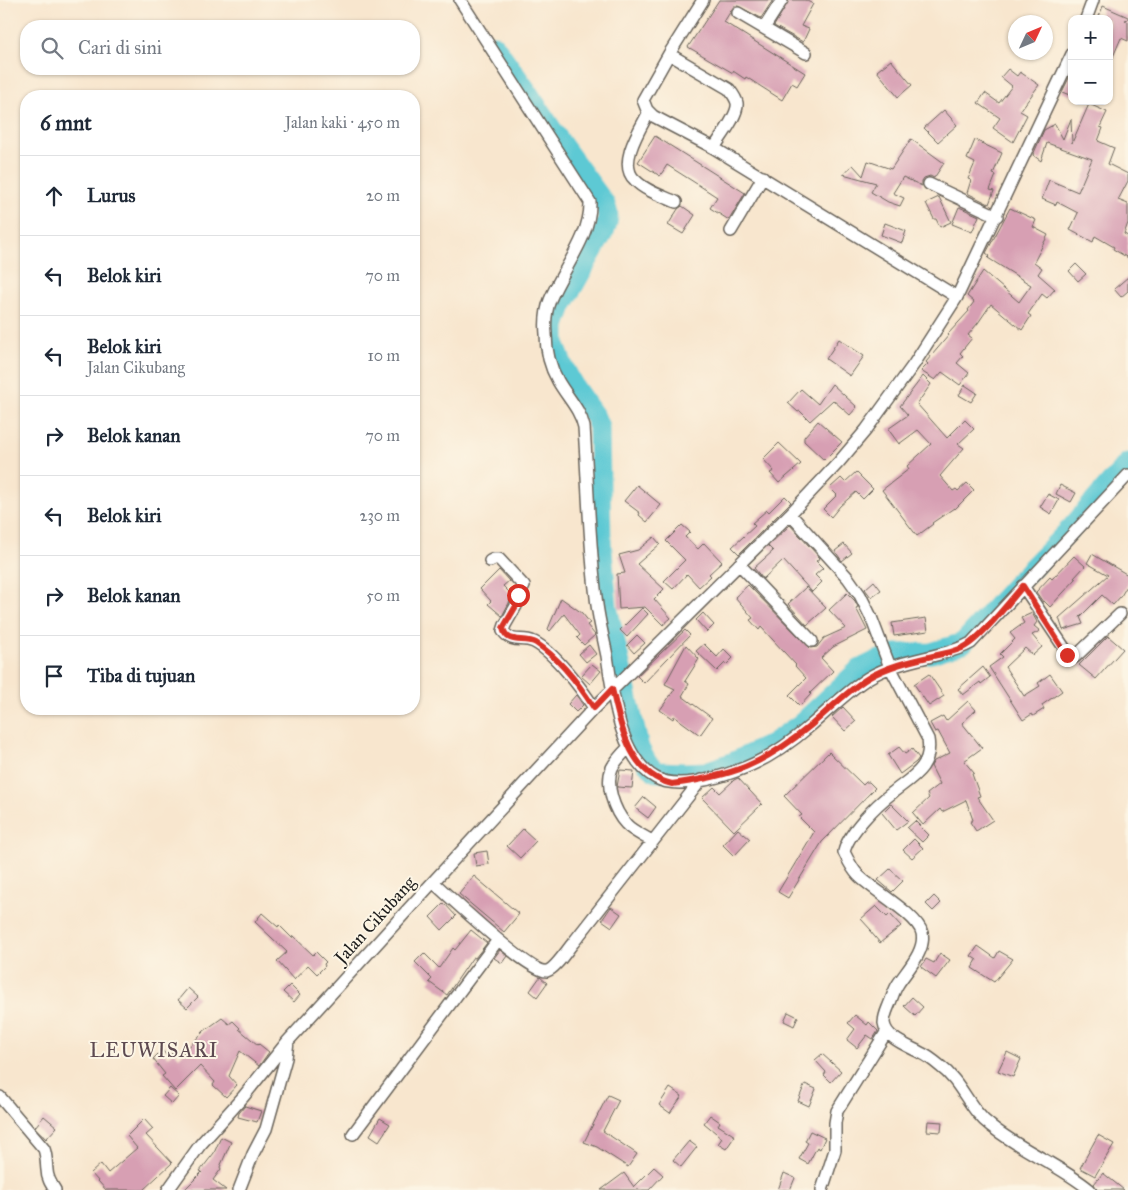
<!DOCTYPE html>
<html lang="id">
<meta charset="utf-8">
<style>
body{margin:0;font-family:"IM FELL Great Primer",serif;background:#f2f2f3;color:#1f2937}
.controls{position:absolute;right:15px;top:15px;display:grid;overflow:hidden;border-radius:10px;box-shadow:0 1px 4px #0004}
.controls button{width:45px;height:45px;display:grid;place-items:center;padding:0;border:0;border-bottom:1px solid #e0e1e3;background:#fff;color:#1f2937;font:25px sans-serif}
.compass{position:absolute;left:1008px;top:15px;width:45px;height:45px;border-radius:50%;background:#fff;box-shadow:0 1px 4px #0004;rotate:46deg}
.stop{position:absolute;width:15px;height:15px;margin:-11px;border:4px solid #d93025;border-radius:50%;background:#fff}
.stop.end{background:#d93025;border-color:#fff;box-shadow:0 1px 5px #0008}
.list{margin:0;padding:0;list-style:none}
h2{display:flex;justify-content:space-between;align-items:center;height:65px;margin:0;padding:0 20px;font-size:21px}
h2 small{font-size:16px;font-weight:400;color:#747a83}
.list li{display:grid;grid-template-columns:32px 1fr auto;gap:15px;align-items:center;box-sizing:border-box;height:80px;padding:0 20px;border-top:1px solid #e0e1e3}
.list b{display:block;font-size:19px;white-space:nowrap}
.list p{margin:0;font-size:16px;white-space:nowrap;color:#747a83}
.list em{font-size:16px;font-style:normal;color:#747a83}
.icon{flex:none;width:28px;height:28px;fill:none;stroke:currentColor;stroke-width:2;stroke-linecap:round;stroke-linejoin:round}
.map{position:relative;flex:none;width:1128px;height:1190px;overflow:hidden}
.search{position:absolute;background:#fff;box-shadow:0 1px 4px #0004;left:20px;top:20px;width:400px;height:55px;display:flex;align-items:center;gap:12px;box-sizing:border-box;padding:0 18px;border-radius:20px;color:#747a83;font-size:19px}
.panel{position:absolute;background:#fff;box-shadow:0 1px 4px #0004;left:20px;top:90px;width:400px;height:625px;border-radius:20px}
.map>svg:first-child{display:block}
.lines{fill:none;stroke-linecap:round;stroke-linejoin:round}
.river{stroke:#5dc9d4;stroke-width:21}
.building{fill:#d79fb3}
.minor-casing{stroke:#69635a;stroke-width:14}
.minor{stroke:#fff;stroke-width:11}
.route{stroke:#d93025;stroke-width:6}
.labels{text-anchor:middle;dominant-baseline:central;stroke-width:4;stroke-linejoin:round;paint-order:stroke}
.street-label{font-size:18px;fill:#1c1c1c;stroke:#fcf5e5}
.quarter-label{font-size:20px;letter-spacing:1px;fill:#5d4a51;stroke:#fcf5e5}
</style>
<div class="map">
<svg width="1128" height="1190" viewBox="0 0 1128 1190">
<rect width="100%" height="100%" fill="#fcf5e5"/>
<filter id="ink" filterUnits="userSpaceOnUse"><feTurbulence type="fractalNoise" baseFrequency=".02" numOctaves="2"/><feDisplacementMap in="SourceGraphic" scale="10" xChannelSelector="R" yChannelSelector="G"/><feConvolveMatrix kernelMatrix="1 2 1 2 8 2 1 2 1" color-interpolation-filters="sRGB"/></filter>
<filter id="wash" filterUnits="userSpaceOnUse"><feTurbulence type="fractalNoise" baseFrequency=".0096" numOctaves="4" result="noise"/><feDisplacementMap in="SourceGraphic" scale="20" xChannelSelector="R" yChannelSelector="G"/><feGaussianBlur stdDeviation="1.12" result="paint"/><feColorMatrix in="noise" values="0 0 0 0 0 0 0 0 0 0 0 0 0 0 0 0 0 1.4 0 .05"/><feComposite in="paint" operator="in"/></filter>
<g filter="url(#wash)">
<rect width="100%" height="100%" fill="#f8e6ce"/>
<g class="lines">
<path class="river" d="M494,45l30,42 38,58 42,58c5,10 5,15 1,26l-43,77 -7,20v20l8,20 11,21 21,30 4,10 2,114 6,66 32,141 8,15 9,9 29,1 21,-1 26,-9 40,-19 29,-20 58,-54 18,-9 19,-7 35,-1 32,-10 55,-61 55,-56 55,-63"/>
</g>
<g id="blocks">
<path class="building" d="M719,0h54l-12,18 -23,-12h-4l-2,3 -8,13 81,51 -8,13 -5,-3 -10,17 -36,-23 -1,2 -12,-8v2l-45,-26z
M789,0h16l8,4 -12,22 8,3 -6,13 -29,-16z
M1103,6l25,11v2l-3,1 3,2v19l-7,-3 -12,28v-47h-11z
M891,60l21,25 -14,12 -21,-26z
M1008,69l9,7 3,-4 19,13 -19,26 7,4 -14,27 -20,-14 7,-10 -22,-15 7,-10 14,10 13,-17 -11,-9z
M1072,72v24l-10,-4z
M1089,104l18,8 -7,15 3,1 -5,13 16,7 -6,16 20,10v7l-10,19 10,4v19l-4,11 4,2v22l-15,-9 1,-2 -19,-11 -2,6 -23,-12 8,-17 -21,-11 -1,3 -14,-6 7,-19 29,12 14,-33 -45,-16 -6,18 -8,-6 11,-25 11,-6 8,15 8,-20 1,24z
M944,110l13,15 -19,17 -14,-14z
M655,136l90,57 -16,27 -19,-12 7,-11 -20,-13 -30,-19 -7,11 -22,-14z
M911,139l33,24 -10,15 -4,-2 -6,2 -2,3v5l-19,-9 -10,16 11,5 -4,8 -12,-4 -17,-10 5,-9 -33,-9 10,-9 10,11 5,-15 23,8z
M975,140l27,13 -9,21 3,1 -6,15 4,1 -5,13 -22,-11 4,-13 -3,-1 7,-16 -8,-4z
M939,197l12,25 -11,5 -4,-8h-2l-8,-16z
M682,206l13,9 -12,19 -15,-9 10,-16z
M959,207l20,9 -7,16 -20,-8z
M1010,208l26,12 -3,7 15,8 -14,27 8,6 -4,6 17,15 -8,9 -5,-4 -14,20 3,2 -9,14 -31,-26 -13,19 -10,12 4,3 -12,15 3,3 -6,7 12,10 -9,12 -18,-13 -7,8 -14,-9 7,-7 -2,-2 23,-27 -1,-1 21,-23 -1,-1 6,-8 -7,-6 16,-25 36,31 12,-17 -43,-27 2,-2 -4,-3z
M885,223l21,8 -4,12 -21,-8z
M1076,264l10,10 -8,7 -9,-10z
M1128,277v14l-7,6 -7,-8z
M839,339l25,17 -14,20 -24,-17z
M923,376l8,8 -14,20 30,34 18,-18 9,9 -16,15 6,4 -24,28 13,15 3,-2 2,2 9,-8 7,7 -19,19 -1,-1 -22,15 1,1 -16,12 -35,-46 27,-21 -2,-3 24,-22 -13,-14 -19,14 -11,-15 20,-14 -8,-9z
M832,384l25,23 -7,8 -17,-15 -23,21 -10,-10 -2,1 -10,-9 13,-14 17,15z
M965,385l12,8 -6,9 -12,-7z
M818,421l24,21 -18,18 -20,-19v-4z
M779,443l22,21 -22,19 -9,-10 4,-2 -11,-12z
M856,472l17,17 -10,10 -7,-7 -16,14 -9,11 -8,-8 14,-14 -7,-7 11,-10 4,4z
M637,485l24,20 -14,17 -8,-7 1,-2 -16,-12z
M1060,485l16,8 -5,9 -15,-8z
M1048,494l11,6 -8,14 -11,-7z
M785,496l6,6 -52,52 -7,-7 23,-21 -3,-3 15,-13 2,2z
M682,525l8,7 -5,5 13,12 6,-6 18,19 -13,12 2,2 -12,11 -12,-13 -14,15 -9,-8 21,-21 -19,-19z
M790,525l30,33 -4,3 7,7 -8,7 7,7 -10,10 -29,-32 -20,19 -9,-11 19,-17 -5,-5z
M654,537l6,7 -23,20 27,25 -10,10 17,19 -8,7 -18,-18 -26,2 -2,-35 8,-1 -6,-18 19,-5z
M844,544l8,9 -10,8 -7,-10z
M1092,554l36,21v9l-7,12 -8,9 -11,-10 -22,22 3,7 -20,6 -4,-12 49,-43 -21,-12z
M1074,556l11,10 -11,12 2,1 -26,28 -6,-6 -1,1 -7,-10 14,-15 2,2z
M499,570l10,11 -6,5 8,8 -2,9 -7,13 -14,-12 3,-3 -11,-12z
M874,581l7,9 -10,7 -6,-8z
M748,585l62,63 7,-1 7,-9 22,-10 -17,-18 18,-17 8,8 3,6 -2,1 11,22 -34,17 -12,11 12,13 -23,22 1,1 -11,12 -11,-11 17,-17 -11,-12 1,-1 -35,-38 -2,3 -9,-10 3,-2 -18,-21z
M806,587l20,21 -19,17 -19,-21z
M561,598l21,15 8,10 -3,2 8,10 -11,10 -7,-7 3,-3 -16,-21 -14,17 -2,-2z
M642,608l6,6 -21,23 -7,-7z
M703,613l11,12 -7,7 -11,-12z
M1032,613l5,9 -3,4 6,5 -8,4 10,12 -9,8 -8,-7 -20,19 19,29 16,-10 -2,-3 12,-9 12,17 -20,14 2,4 -11,7 -1,-2 -9,6 -34,-53 14,-10 -3,-3 15,-15 -5,-6 14,-10 -3,-5z
M926,618l2,13 -34,5 -2,-13z
M685,630l5,5 -46,48 -7,-7z
M637,635l8,8 -11,10 -7,-8z
M1108,636l15,13 -27,30 -17,-14z
M704,644l13,13 7,-8 9,9 -7,7 -1,-2 -8,8 -21,-20z
M589,645l7,9 -10,8 -7,-8z
M686,645l13,14 -14,22 4,3 -7,12 30,22 -12,17 -26,-19 -1,3 -13,-9 15,-21 -10,-5z
M592,664l9,7 -11,13 -9,-8z
M983,667l7,10 -9,7 -1,-2 -17,13 -5,-6z
M929,674l15,22 -15,10 -15,-22z
M576,695l7,10 -7,7 -8,-8z
M968,701l8,9 -14,13 20,25 -18,13 10,12 -2,1 8,22 -3,1 16,23 -17,11 -6,-9 3,-2 -7,-20 -24,12 -2,-3 -17,16 -10,-12 16,-15 -2,-4 13,-10 -9,-18 3,-5 16,-8 -12,-22 -3,1 -5,-9 13,-7 3,5z
M843,707l13,14 -11,10 -13,-14z
M899,747l6,7 7,-5 7,9 -3,4 -16,12 -12,-19z
M829,752l34,33 3,-3h3l6,6 -53,54 -34,56 -10,-6 36,-60 -15,-15 3,-2 -18,-19z
M620,770l14,1 -2,17 -15,-1z
M738,778l24,26 -28,27 -32,-33 12,-11 6,6 14,-13z
M644,797l12,10 -8,11 -13,-10z
M891,804l17,17 -12,9 -14,-17z
M915,821l14,14 -7,7 -15,-14z
M523,829l13,12 -16,17 -13,-12z
M738,829l12,10 -16,17 -11,-11z
M914,839l9,9 -11,10 -9,-8z
M487,851l2,13 -13,2 -2,-13z
M890,869l13,12 -11,11 -14,-12z
M474,876l45,38 -15,18 -45,-38z
M934,896l7,7 -8,8 -7,-7z
M444,903l12,13 -14,14 -12,-13z
M876,906l11,11 3,-3 11,12 -21,17 -10,-12 1,-1 -10,-11z
M611,907l10,7 -9,13 -10,-7z
M262,913l16,14 1,-2 13,13 1,-2 20,19 3,-3 10,10 -2,2 1,2 -8,8 -9,-9 -14,15 -17,-19 10,-9 -32,-30z
M471,930l16,13 -12,15 -2,-1 -26,38 -18,-13 3,-3 -17,-17 9,-9 15,15 14,-20 2,2z
M978,946l17,12 4,-7 14,8 -19,23 -22,-14 5,-8 -6,-4z
M500,950l7,6 -5,7 -8,-5z
M940,953l10,7 -14,18 -15,-11 5,-8 8,4z
M540,977l7,6 -10,14 -7,-6z
M290,985l10,10 -6,7 -11,-10z
M188,988l10,9 -11,11 -9,-8z
M912,997l11,10 -8,9 -11,-10z
M788,1012l10,5 -4,9 -10,-5z
M855,1015l12,10 2,-3 9,9 -5,8 -6,-4 -10,13 -10,-8 8,-11 -7,-6z
M222,1018l7,6 4,-3 7,7 -1,1 19,16 1,-1 10,8 -10,14 -19,-15 -11,25 8,9 -11,12 -13,-12 2,-3 -15,-16 -25,25 -13,-15 3,-2 -12,-15 9,-9 6,7 6,-6 5,6 25,-26z
M1007,1052l14,7 -8,18 -15,-6z
M822,1054l19,17 -10,11 -7,-7 2,-3 -11,-12z
M805,1084l11,5 -7,17 -11,-5z
M170,1088l9,8 -7,8 -9,-8z
M670,1088l12,8 -12,17 -11,-8z
M608,1095l11,5 -16,31 34,23 -9,13 -31,-20 -13,-5z
M245,1106l16,5 -4,11 -19,-5 1,-4z
M710,1115l10,7 -2,3 17,11 -9,13 -8,-5 4,-6 -18,-15z
M44,1116l13,11 -11,12 -11,-12z
M380,1118l10,6 -11,17 -9,-6z
M144,1119l9,10 -7,6 26,28 -29,27h-37l-15,-17 10,-9 7,9 29,-25 -10,-12z
M928,1121l14,1 -1,10 -14,-1z
M810,1131l15,7 -5,11 -3,-2 -9,17 -9,-5 9,-16 -3,-2z
M1098,1135l16,9 -19,32 -15,-8z
M221,1137l10,5 -11,25 1,2 -8,11 13,10h-42l18,-18 -2,-1 14,-18z
M689,1141l8,6 -16,20 -8,-7z
M654,1167l9,8 -14,15h-48l23,-17 10,14z
M784,1173l11,5 -5,12h-12z
M1103,1173l21,17h-27l-3,-6z"/>
</g>
</g>
<g filter="url(#ink)">
<use href="#blocks" fill-opacity="0" stroke="#69635a" stroke-width="1"/>
<g class="lines">
<g class="minor-casing">
<path id="minor" d="M460,0l130,202c1,35 -27,66 -40,98 -4,10 -5,23 -4,34 0,16 4,33 12,47 9,16 22,28 26,46 4,57 5,114 12,170 2,20 7,39 11,59 6,37 12,102 49,122 20,11 59,1 80,-7 27,-9 52,-26 74,-45 19,-16 36,-34 58,-48 18,-11 39,-16 60,-21 15,-4 29,-6 43,-14l157,-168
M703,0l-34,54 -26,46 4,10 6,6 61,32 243,149
M738,13l68,40
M1086,19l7,-19
M764,28l18,-28
M669,54l60,35c3,4 7,9 8,14 2,11 -17,35 -23,45
M649,112c-9,17 -32,52 -14,68 10,11 28,16 41,22
M929,184l68,32
M731,231l32,-54
M790,514l58,64 12,17 11,22 19,50 38,72c5,29 -18,39 -36,54 -16,12 -44,40 -48,59 4,8 8,17 14,23 13,14 60,40 64,58 4,18 -15,37 -24,51 -4,6 -6,14 -9,21 -2,5 -5,11 -5,18 2,16 25,23 37,30 7,3 13,8 19,13 22,16 29,44 51,60 31,25 69,39 99,64
M490,561l4,-2h5l25,27 -6,11 -2,9 -11,19 -2,6c11,14 18,5 31,11 20,10 48,47 60,66
M739,564l73,77
M1023,586l48,72 4,-1 45,-43
M629,747c-6,6 -13,13 -17,21 -7,17 2,43 14,56 6,7 18,12 26,17
M433,882c16,14 98,92 114,89 8,-2 20,-21 26,-28l128,-163
M0,1097l44,52c3,8 2,14 3,21 0,8 4,14 8,20
M353,1134l145,-194
M168,1190l32,-45 43,-48 45,-56 145,-159 161,-174 196,-194 49,-52 27,-32 48,-66 43,-67 115,-243
M239,1190l14,-36 13,-25 20,-71 2,-17
M822,1190l13,-40v-27l2,-12 50,-80"/>
</g>
<use href="#minor" class="minor"/>
</g>
</g>
<g class="lines" filter="url(#ink)">
<path class="route" d="M518,595l-2,11 -13,22c4,18 22,8 33,15 24,16 43,41 58,65l18,-19c9,37 17,85 60,95 60,-8 91,-19 138,-58 19,-16 37,-35 58,-48 20,-12 43,-17 65,-22 10,-2 20,-4 29,-8 17,-7 48,-47 61,-62l44,69"/>
</g>
<g class="labels">
<g class="street-label">
<text transform="translate(375 920) rotate(-48)">Jalan Cikubang</text>
</g>
<g class="quarter-label">
<text x="154" y="1050">LEUWISARI</text>
</g>
</g>
</svg>
<div class="controls">
<button>+</button>
<button>−</button>
</div>
<svg class="compass" viewBox="-18 -18 36 36"><path d="M0-13l5 13h-10z" fill="#e53935"/><path d="M0 13l5-13h-10z" fill="#747a83"/></svg>
<div class="stop" style="left:518px;top:595px"></div>
<div class="stop end" style="left:1067px;top:655px"></div>
<div class="search"><svg class="icon" aria-label="search" viewBox="0 0 24 24"><circle cx="10" cy="10" r="6"/><path d="M15 15l6 6"/></svg>Cari di sini</div>
<section class="panel">
<h2>6 mnt<small>Jalan kaki · 450 m</small></h2>
<ul class="list">
<li><svg class="icon" aria-label="ahead" viewBox="0 0 24 24"><path d="M12 20V5M6 11l6-6 6 6"/></svg><div><b>Lurus</b></div><em>20 m</em></li>
<li><svg class="icon" aria-label="left" viewBox="0 0 24 24"><path d="M17 20v-9H6M10 6l-5 5 5 5"/></svg><div><b>Belok kiri</b></div><em>70 m</em></li>
<li><svg class="icon" aria-label="left" viewBox="0 0 24 24"><path d="M17 20v-9H6M10 6l-5 5 5 5"/></svg><div><b>Belok kiri</b><p>Jalan Cikubang</p></div><em>10 m</em></li>
<li><svg class="icon" aria-label="right" viewBox="0 0 24 24"><path d="M7 20v-9h11M14 6l5 5-5 5"/></svg><div><b>Belok kanan</b></div><em>70 m</em></li>
<li><svg class="icon" aria-label="left" viewBox="0 0 24 24"><path d="M17 20v-9H6M10 6l-5 5 5 5"/></svg><div><b>Belok kiri</b></div><em>230 m</em></li>
<li><svg class="icon" aria-label="right" viewBox="0 0 24 24"><path d="M7 20v-9h11M14 6l5 5-5 5"/></svg><div><b>Belok kanan</b></div><em>50 m</em></li>
<li><svg class="icon" aria-label="arrive" viewBox="0 0 24 24"><path d="M6 21V4h12l-3 4 3 4H6"/></svg><div><b>Tiba di tujuan</b></div></li>
</ul>
</section>
</div>
